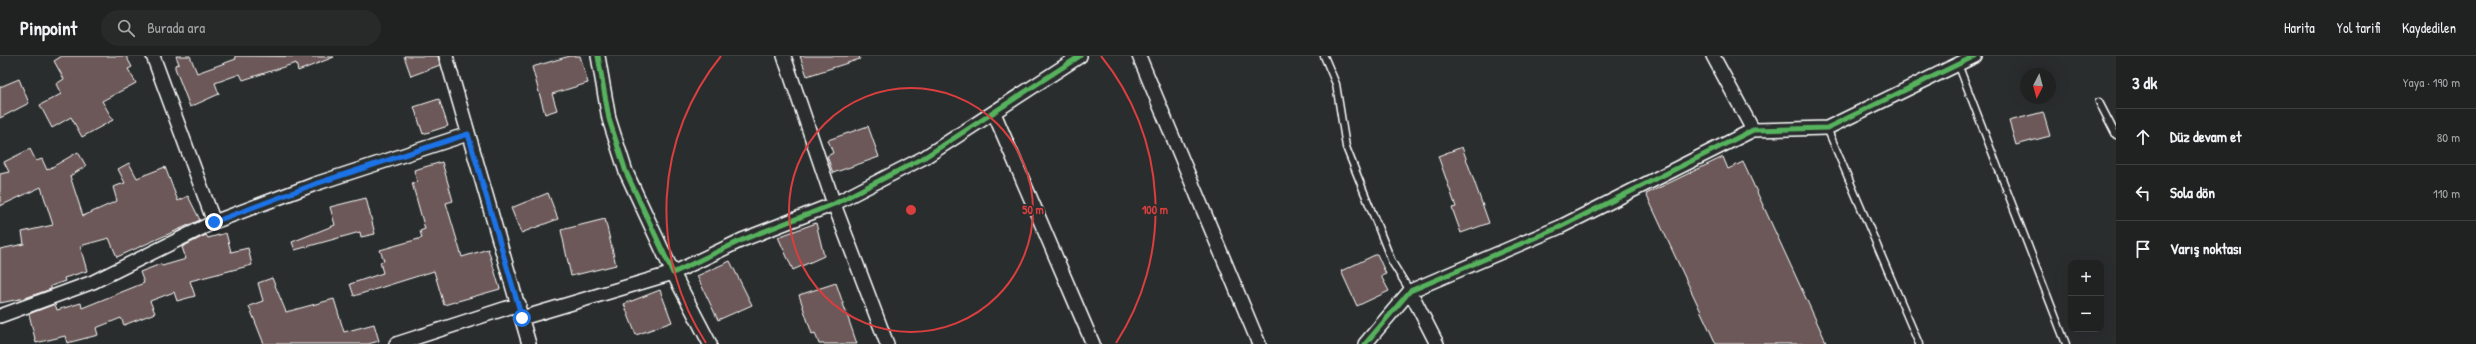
<!DOCTYPE html>
<html lang="tr">
<meta charset="utf-8">
<style>
body{margin:0;font-family:"Patrick Hand",sans-serif;background:#282a2a;color:#f1f3f6}
.controls{position:absolute;right:12px;bottom:12px;display:grid;overflow:hidden;border-radius:8px;box-shadow:0 4px 16px #0002}
.controls button{width:36px;height:36px;display:grid;place-items:center;padding:0;border:0;border-bottom:1px solid #3d3f40;background:#202222;color:#f1f3f6;font:20px sans-serif}
.compass{position:absolute;left:2020px;top:12px;width:36px;height:36px;border-radius:50%;background:#202222;box-shadow:0 4px 16px #0002;rotate:186deg}
.stop{position:absolute;width:12px;height:12px;margin:-9px;border:3px solid #1a73e8;border-radius:50%;background:#fff}
.stop.end{background:#1a73e8;border-color:#fff;box-shadow:0 1px 4px #0008}
.list{margin:0;padding:0;list-style:none}
h2{display:flex;justify-content:space-between;align-items:center;height:52px;margin:0;padding:0 16px;font-size:17px}
h2 small{font-size:13px;font-weight:400;color:#a2a4a5}
.list li{display:grid;grid-template-columns:26px 1fr auto;gap:12px;align-items:center;box-sizing:border-box;height:56px;padding:0 16px;border-top:1px solid #3d3f40}
.list b{display:block;font-size:15px;white-space:nowrap}
.list em{font-size:13px;font-style:normal;color:#a2a4a5}
.icon{flex:none;width:22px;height:22px;fill:none;stroke:currentColor;stroke-width:2;stroke-linecap:round;stroke-linejoin:round}
.map{position:relative;flex:none;width:2116px;height:288px;overflow:hidden}
header{display:flex;align-items:center;gap:24px;box-sizing:border-box;height:56px;padding:0 20px;background:#202222;border-bottom:1px solid #3d3f40}
header strong{font-size:19px}
nav{display:flex;gap:22px;margin-inline-start:auto;font-size:14px}
.search{width:280px;height:36px;background:#282a2a;display:flex;align-items:center;gap:10px;box-sizing:border-box;padding:0 14px;border-radius:22px;color:#a2a4a5;font-size:15px}
main{display:flex}
aside{flex:1;background:#202222}
.map>svg:first-child{display:block}
.building{fill:#6c5959;stroke:#fff}
.lines{fill:none;stroke-linecap:round;stroke-linejoin:round}
.lane-casing{stroke:#fff;stroke-width:9}
.street-casing{stroke:#fff;stroke-width:16}
.lane{stroke:#2a2d2e;stroke-width:6}
.street{stroke:#2a2d2e;stroke-width:13}
.cycleway-casing{stroke:#2a2d2e;stroke-width:8}
.cycleway{stroke:#56b35d;stroke-width:5}
.route{stroke:#1a73e8;stroke-width:5}
.ring{fill:none;stroke:#da3e3e;stroke-width:2}
.centre{fill:#da3e3e;stroke:#2a2d2e;stroke-width:2}
.ring-label{font-size:12px;text-anchor:middle;font-weight:bold;fill:#da3e3e;stroke:#2a2d2e;stroke-width:3.5;stroke-linejoin:round;paint-order:stroke}
</style>
<header>
<strong>Pinpoint</strong>
<div class="search"><svg class="icon" aria-label="search" viewBox="0 0 24 24"><circle cx="10" cy="10" r="6"/><path d="M15 15l6 6"/></svg>Burada ara</div>
<nav><a>Harita</a><a>Yol tarifi</a><a>Kaydedilen</a></nav>
</header>
<main>
<div class="map">
<svg width="2116" height="288" viewBox="0 0 2116 288">
<rect width="100%" height="100%" fill="#2a2d2e"/>
<filter id="ink" filterUnits="userSpaceOnUse"><feTurbulence type="fractalNoise" baseFrequency=".025" numOctaves="2"/><feDisplacementMap in="SourceGraphic" scale="8" xChannelSelector="R" yChannelSelector="G"/><feConvolveMatrix kernelMatrix="1 2 1 2 8 2 1 2 1" color-interpolation-filters="sRGB"/></filter>
<g filter="url(#ink)">
<path class="building" d="M62,0h64l6,11 -4,2 8,14 -34,18 11,19 -31,17 -11,-20 -19,11 -12,-23 21,-11 -5,-10 8,-5 -10,-18z
M176,0h14l7,17 39,-14 -1,-3 99,1 -36,14 -2,-8 -53,17 -3,-6 -25,9 4,11 -29,13 -15,-39v-3l4,-1z
M404,0h34l2,9 -29,11z
M570,0h10l8,27 -36,11 5,16 -12,4 -13,-47z
M800,0h59l1,3 -53,17z
M19,23l10,24 -29,15v-31z
M439,43l9,27 -25,8 -9,-27z
M2043,56l7,24 -34,9 -7,-24z
M868,70l11,31 -46,16 -6,-17 6,-3 -5,-13z
M1462,91l27,76 -28,10 -9,-25 4,-1 -18,-51z
M30,93l6,12 6,-2 5,11 31,-18 8,14 -16,10 13,40 34,-15 -4,-14 12,-4 -7,-14 11,-6 8,15 28,-11 13,34 10,-5 12,24 -83,37 -8,-19 -29,8 7,25 -23,7 1,3 -14,5v3l-26,9 -25,5v-54l24,-5 -2,-12 31,-7 -12,-38 -41,19v-32l9,-2 -5,-10z
M1723,101l5,12 15,-7 84,182h-111l-70,-150z
M442,106l11,39 -7,2 16,54 26,-8 12,40 -56,16 -10,-34 -80,25 -4,-12 33,-11 -3,-11 4,-1 -4,-11 42,-12 -2,-7 5,-2 -13,-46 5,-1 -3,-12z
M548,137l10,26 -37,14 -10,-25z
M366,142l9,36 -14,3 -1,-5 -65,18 -3,-8 43,-17 -5,-18z
M605,163l11,46 -45,11 -10,-46z
M816,167l8,33 -31,14 -15,-33z
M226,177l5,19 17,-4 4,17 -62,16 5,15 -18,5 -3,-9 -24,9 5,12 -31,12 -3,-7 -25,10 2,7 -31,8 -2,-7 -29,7 -7,-29 26,-10 2,6 24,-7 1,5 62,-25 -4,-11 21,-8 1,2 24,-7 -4,-12 24,-12 2,3z
M1377,198l9,20 -5,2 8,15 -32,15 -16,-35z
M730,205l22,44 -34,15 -21,-44z
M272,222l14,34 48,-13 10,33 30,-8 5,17 -11,3h-104l-15,-38 14,-5 -5,-18z
M836,227l21,61h-38l-4,-11 -3,1 -13,-39z
M660,234l12,32 -36,13 -12,-31z"/>
<g class="lines">
<g class="lane-casing">
<path id="lane" d="M1324,0l12,28 10,63 46,115 18,29
M1958,8l108,280
M2099,46l17,33
M1827,72l92,216"/>
</g>
<g class="street-casing">
<path id="street" d="M153,0l61,166
M446,0l83,288
M598,0l11,63 17,53 47,101 69,-33 92,-36 91,-47 155,-101
M784,0l50,148 53,140
M1139,0l120,288
M1713,0l40,74
M994,57l99,231
M1410,235l27,53
M0,260l93,-34 121,-60 101,-38 153,-50
M522,262l151,-45 37,71
M396,288l123,-40
M1365,288l45,-53 150,-64 193,-97 74,-2 148,-72"/>
</g>
<use href="#lane" class="lane"/>
<use href="#street" class="street"/>
<g class="cycleway-casing">
<path id="cycleway" d="M598,0l11,63 17,53 47,101 69,-33 92,-36 91,-47 155,-101
M1365,288l45,-53 150,-64 193,-97 74,-2 148,-72"/>
</g>
<use href="#cycleway" class="cycleway"/>
</g>
</g>
<g class="lines" filter="url(#ink)">
<path class="route" d="M214,166l101,-38 153,-50 54,184"/>
</g>
<g class="ring">
<circle cx="911" cy="154" r="122"/>
<path d="M706 287A244 244 0 0 1 721 0M1101 0A244 244 0 0 1 1116 287"/>
</g>
<circle cx="911" cy="154" r="6" class="centre"/>
<g class="ring-label">
<text x="1033" y="158">50 m</text>
<text x="1155" y="158">100 m</text>
</g>
</svg>
<div class="controls">
<button>+</button>
<button>−</button>
</div>
<svg class="compass" viewBox="-18 -18 36 36"><path d="M0-13l5 13h-10z" fill="#e53935"/><path d="M0 13l5-13h-10z" fill="#a2a4a5"/></svg>
<div class="stop" style="left:522px;top:262px"></div>
<div class="stop end" style="left:214px;top:166px"></div>
</div>
<aside>
<h2>3 dk<small>Yaya · 190 m</small></h2>
<ul class="list">
<li><svg class="icon" aria-label="ahead" viewBox="0 0 24 24"><path d="M12 20V5M6 11l6-6 6 6"/></svg><div><b>Düz devam et</b></div><em>80 m</em></li>
<li><svg class="icon" aria-label="left" viewBox="0 0 24 24"><path d="M17 20v-9H6M10 6l-5 5 5 5"/></svg><div><b>Sola dön</b></div><em>110 m</em></li>
<li><svg class="icon" aria-label="arrive" viewBox="0 0 24 24"><path d="M6 21V4h12l-3 4 3 4H6"/></svg><div><b>Varış noktası</b></div></li>
</ul>
</aside>
</main>
